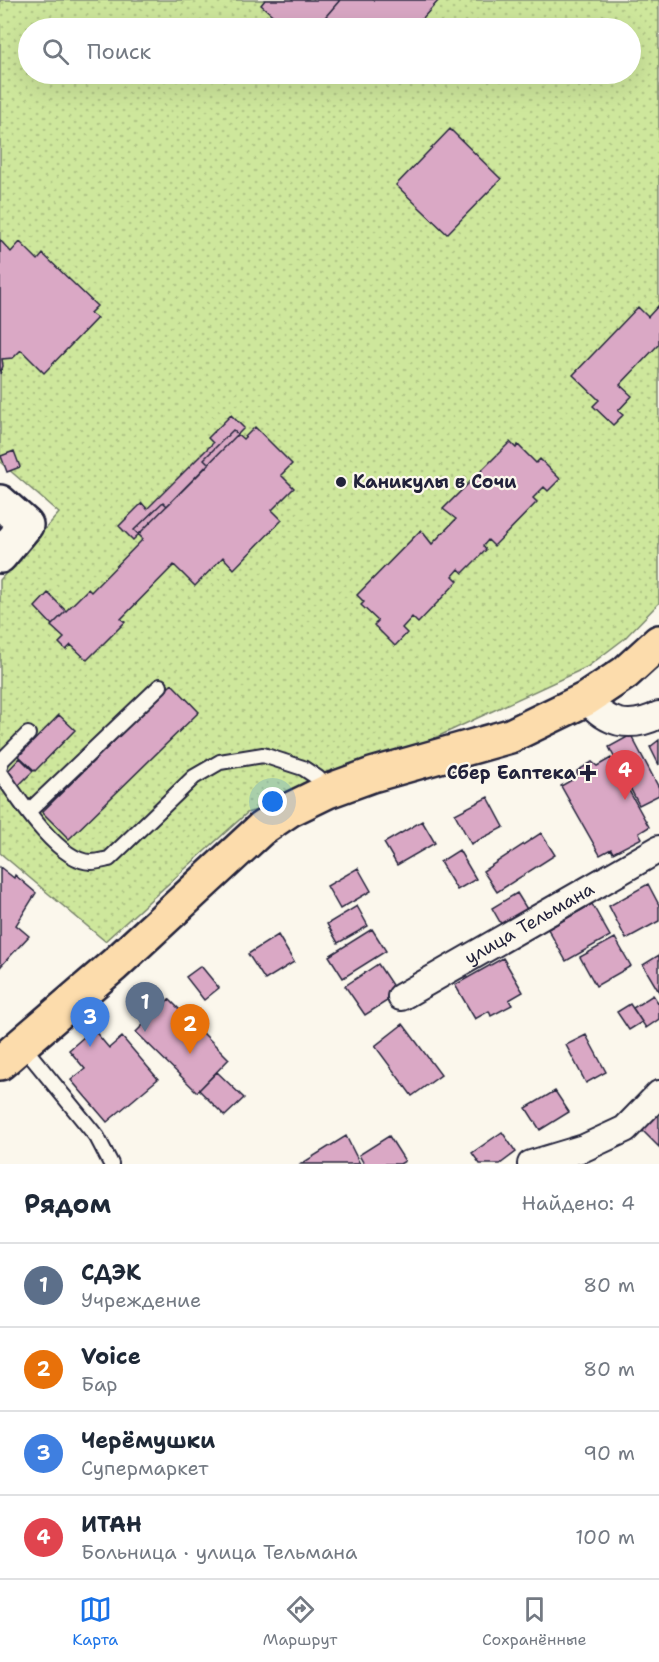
<!DOCTYPE html>
<html lang="ru">
<meta charset="utf-8">
<style>
body{margin:0;font-family:"Shantell Sans",sans-serif;background:#f6f6f7;color:#1f2937}
.you{position:absolute;left:273px;top:802px;width:21px;height:21px;margin:-15px;border:4px solid #fff;border-radius:50%;background:#1a73e8;box-shadow:0 0 0 9px #1a73e833}
.badge{display:grid;place-items:center;width:39px;height:39px;border-radius:50%;background:#1a73e8;color:#fff;font-size:20px;font-weight:700}
.pin{position:absolute;translate:-50% -50px;filter:drop-shadow(0 2px 3px #0008)}
.pin::after{content:'';position:absolute;top:32px;width:21px;height:18px;background:inherit;clip-path:polygon(0 0,100% 0,50% 100%)}
.list{margin:0;padding:0;list-style:none}
h2{display:flex;justify-content:space-between;align-items:center;height:78px;margin:0;padding:0 24px;font-size:26px}
h2 small{font-size:20px;font-weight:400;color:#747a83}
.list li{display:grid;grid-template-columns:39px 1fr auto;gap:18px;align-items:center;box-sizing:border-box;height:84px;padding:0 24px;border-top:2px solid #e0e1e3}
.list b{display:block;font-size:22px;white-space:nowrap}
.list p{margin:0;font-size:20px;white-space:nowrap;color:#747a83}
.list em{font-size:20px;font-style:normal;color:#747a83}
.icon{flex:none;width:33px;height:33px;fill:none;stroke:currentColor;stroke-width:2;stroke-linecap:round;stroke-linejoin:round}
.map{position:relative;flex:none;width:659px;height:1164px;overflow:hidden}
.search{position:absolute;background:#fff;box-shadow:0 6px 24px #0002;left:18px;right:18px;top:18px;height:66px;display:flex;align-items:center;gap:15px;box-sizing:border-box;padding:0 21px;border-radius:33px;color:#747a83;font-size:22px}
.sheet{height:414px;background:#fff}
nav{display:flex;justify-content:space-around;align-items:center;box-sizing:border-box;height:84px;border-top:2px solid #e0e1e3;background:#fff;font-size:16px;color:#747a83}
nav a{display:grid;justify-items:center;gap:3px}
nav .on{color:#1a73e8}
.map>svg:first-child{display:block}
.park{fill:url(#park-dots);stroke:#78846c;stroke-width:1.5;fill-rule:evenodd}
.building{fill:#daa8c5;stroke:#22223b;stroke-width:1.5}
.lines{fill:none;stroke-linecap:round;stroke-linejoin:round}
.service-casing{stroke:#22223b;stroke-width:18}
.minor-casing{stroke:#22223b;stroke-width:30}
.tertiary-casing{stroke:#22223b;stroke-width:38}
.primary-casing{stroke:#22223b;stroke-width:38}
.service{stroke:#fbf7ec;stroke-width:14}
.minor{stroke:#fbf7ec;stroke-width:26}
.tertiary{stroke:#fbf7ec;stroke-width:33}
.primary{stroke:#fcdcac;stroke-width:33}
.poi-dot{fill:#22223b;stroke:#fbf7ec;stroke-width:2}
.labels{text-anchor:middle;dominant-baseline:central;stroke-width:4.5;stroke-linejoin:round;paint-order:stroke}
.poi-label{font-size:18px;font-weight:bold;fill:#22223b;stroke:#fbf7ec;text-anchor:start}
.street-label{font-size:18px;fill:#22223b;stroke:#fbf7ec}
</style>
<div class="map">
<svg width="659" height="1164" viewBox="0 0 659 1164">
<defs>
<pattern id="park-dots" width="8" height="8" patternUnits="userSpaceOnUse" patternTransform="scale(1.5)"><rect width="8" height="8" fill="#cee79c"/><path d="M2 2h.1M6 6h.1" fill="none" stroke="#b1c687" stroke-width="1.8" stroke-linecap="round"/></pattern>
</defs>
<rect width="100%" height="100%" fill="#fbf7ec"/>
<filter id="ink" filterUnits="userSpaceOnUse"><feTurbulence type="fractalNoise" baseFrequency=".0167" numOctaves="2"/><feDisplacementMap in="SourceGraphic" scale="12" xChannelSelector="R" yChannelSelector="G"/><feConvolveMatrix kernelMatrix="1 2 1 2 8 2 1 2 1" color-interpolation-filters="sRGB"/></filter>
<g filter="url(#ink)">
<path class="park" d="M0,0h659v603l-35,36 -37,28 -262,122 -78,24 -142,128 -105,-88v-273l59,-67 -59,-51zM28,28h602v46h-602z"/>
<path class="building" d="M265,0h75l-19,22 4,3 -3,3h-35l-26,-23z
M340,0h99l-25,28h-86l-7,-6z
M450,129l51,50 -54,55 -51,-49z
M0,240l11,12 9,-10 18,18 5,-6 54,52 -7,7 7,5 -53,55 -23,-23 -8,8 -11,1 1,7 -3,8z
M659,305v39l-39,41 12,11 -14,15 5,4 -10,10 -20,-19 6,-6 -26,-25 65,-68 10,10z
M231,415l13,13 -111,112 -14,-14 23,-23 5,6 66,-66 -5,-5z
M255,427l37,37 -11,11 13,13 -22,22 10,10 -48,49 -11,-12 -28,29 -21,-21 -53,54 4,3 -38,38 -16,-15 -5,5 -7,-7 5,-5 -13,-12 37,-37 3,3 52,-53 -9,-9 29,-28 4,4 42,-42 -5,-5 29,-29 10,9z
M510,442l6,6 2,-3 18,18 4,-4 20,20 -12,12 -4,-4 -11,11 4,4 -43,44 -6,-6 -5,6 3,4 -23,23 -4,-4 -6,7 5,5 -40,42 -6,-6 -10,11 5,5 -12,13 -21,-21 4,-4 -17,-16 3,-3 -7,-7 64,-65 11,14 24,-25 -13,-10z
M14,451l6,16 -13,5 -6,-16z
M48,593l18,18 -14,14 -17,-18z
M172,684l27,28 -130,127 -27,-27z
M59,715l16,15 -40,41 -16,-15z
M631,735l28,53v7l-20,10 -30,-58z
M659,740v25l-9,-18z
M20,758l13,13 -15,15 -13,-12z
M611,758l38,69 -10,6 3,5 -29,15 -2,-4 -11,6 -39,-69 16,-9v-6l15,-9 5,4z
M488,797l16,30 -33,17 -16,-30z
M422,821l13,22 -38,22 -13,-22z
M541,833l14,22 -58,37 -14,-21z
M459,850l17,29 -19,11 -17,-28z
M0,867l14,11 1,-3 21,18 -20,32 13,11 -29,31z
M358,868l13,23 -31,18 -13,-23z
M648,884l11,21v16l-33,18 -17,-33z
M517,893l13,21 -26,15 -12,-21z
M592,904l18,32 -44,25 -18,-32z
M357,906l11,20 -30,17 -11,-19z
M372,929l14,22 -43,27 -14,-22z
M278,935l16,27 -29,18 -17,-26z
M615,938l16,28 -35,20 -16,-29z
M659,955v37l-16,-27z
M503,958l20,34 -14,8 3,5 -21,11 -2,-5 -14,8 -20,-34z
M378,964l20,30 -33,21 -20,-29z
M201,966l18,22 -15,12 -18,-23z
M653,995l6,9v15l-13,9 -13,-20z
M169,999l60,60 -32,33 -61,-60z
M630,1004l12,18 -13,8 -12,-18z
M403,1024l38,51 -29,21 -37,-50z
M93,1029l16,19 13,-11 36,42 -51,43 -36,-42 14,-11 -16,-19z
M586,1035l20,37 -20,11 -20,-38z
M217,1072l27,26 -19,18 -26,-26z
M555,1091l14,21 -29,18 -14,-22z
M659,1113v34l-17,-17z
M502,1132l14,20 -16,12h-20l-8,-11z
M346,1136l14,28h-59z
M389,1136l16,25 -5,3h-36l-5,-9z"/>
<g class="lines">
<g class="service-casing">
<path id="service" d="M0,766l1,-5 27,-27
M0,772c17,25 58,90 91,90 6,0 13,-2 18,-3l85,-82 26,-15 43,-7 40,13 15,10 10,13
M28,812l132,-126
M22,1045l75,92 14,27"/>
</g>
<g class="minor-casing">
<g id="minor">
<path d="M586,699c21,25 43,31 73,16"/>
<path id="s1" d="M401,997l258,-148"/>
<path d="M531,1164l53,-16 41,-19 34,-35"/>
</g>
</g>
<g class="tertiary-casing">
<path id="tertiary" d="M0,502l26,23 -26,31"/>
</g>
<g class="primary-casing">
<path id="primary" d="M0,1063l114,-98 147,-136 28,-19 39,-19 44,-16 138,-39 76,-37 39,-26 34,-31"/>
</g>
<use href="#service" class="service"/>
<use href="#minor" class="minor"/>
<use href="#tertiary" class="tertiary"/>
<use href="#primary" class="primary"/>
</g>
</g>
<g class="poi-dot">
<circle cx="341" cy="482" r="6"/>
<path d="M585 764h6v6h6v6h-6v6h-6v-6h-6v-6h6z"/>
</g>
<g class="labels">
<g class="poi-label">
<text x="353" y="482">Каникулы в Сочи</text>
<text x="576" y="773" text-anchor="end">Сбер Еаптека</text>
</g>
<g class="street-label">
<text stroke="none"><textPath href="#s1" startOffset="148">улица Тельмана</textPath></text>
</g>
</g>
</svg>
<div class="you"></div>
<div class="pin badge" style="left:145px;top:1032px;background:#5c6f8a">1</div>
<div class="pin badge" style="left:190px;top:1054px;background:#e8710a">2</div>
<div class="pin badge" style="left:90px;top:1047px;background:#3f7fe0">3</div>
<div class="pin badge" style="left:625px;top:800px;background:#e0444e">4</div>
<div class="search"><svg class="icon" aria-label="search" viewBox="0 0 24 24"><circle cx="10" cy="10" r="6"/><path d="M15 15l6 6"/></svg>Поиск</div>
</div>
<section class="sheet">
<h2>Рядом<small>Найдено: 4</small></h2>
<ul class="list">
<li><span class="badge" style="background:#5c6f8a">1</span><div><b>СДЭК</b><p>Учреждение</p></div><em>80 m</em></li>
<li><span class="badge" style="background:#e8710a">2</span><div><b>Voice</b><p>Бар</p></div><em>80 m</em></li>
<li><span class="badge" style="background:#3f7fe0">3</span><div><b>Черёмушки</b><p>Супермаркет</p></div><em>90 m</em></li>
<li><span class="badge" style="background:#e0444e">4</span><div><b>ИТАН</b><p>Больница · улица Тельмана</p></div><em>100 m</em></li>
</ul>
</section>
<nav>
<a class="on"><svg class="icon" aria-label="map" viewBox="0 0 24 24"><path d="M3 6l6-2 6 2 6-2v14l-6 2-6-2-6 2zM9 4v14M15 6v14"/></svg>Карта</a>
<a><svg class="icon" aria-label="directions" viewBox="0 0 24 24"><path d="M12 3l9 9-9 9-9-9zM9 14v-3h6M13 9l2 2-2 2"/></svg>Маршрут</a>
<a><svg class="icon" aria-label="saved" viewBox="0 0 24 24"><path d="M7 4h10v16l-5-4-5 4z"/></svg>Сохранённые</a>
</nav>
